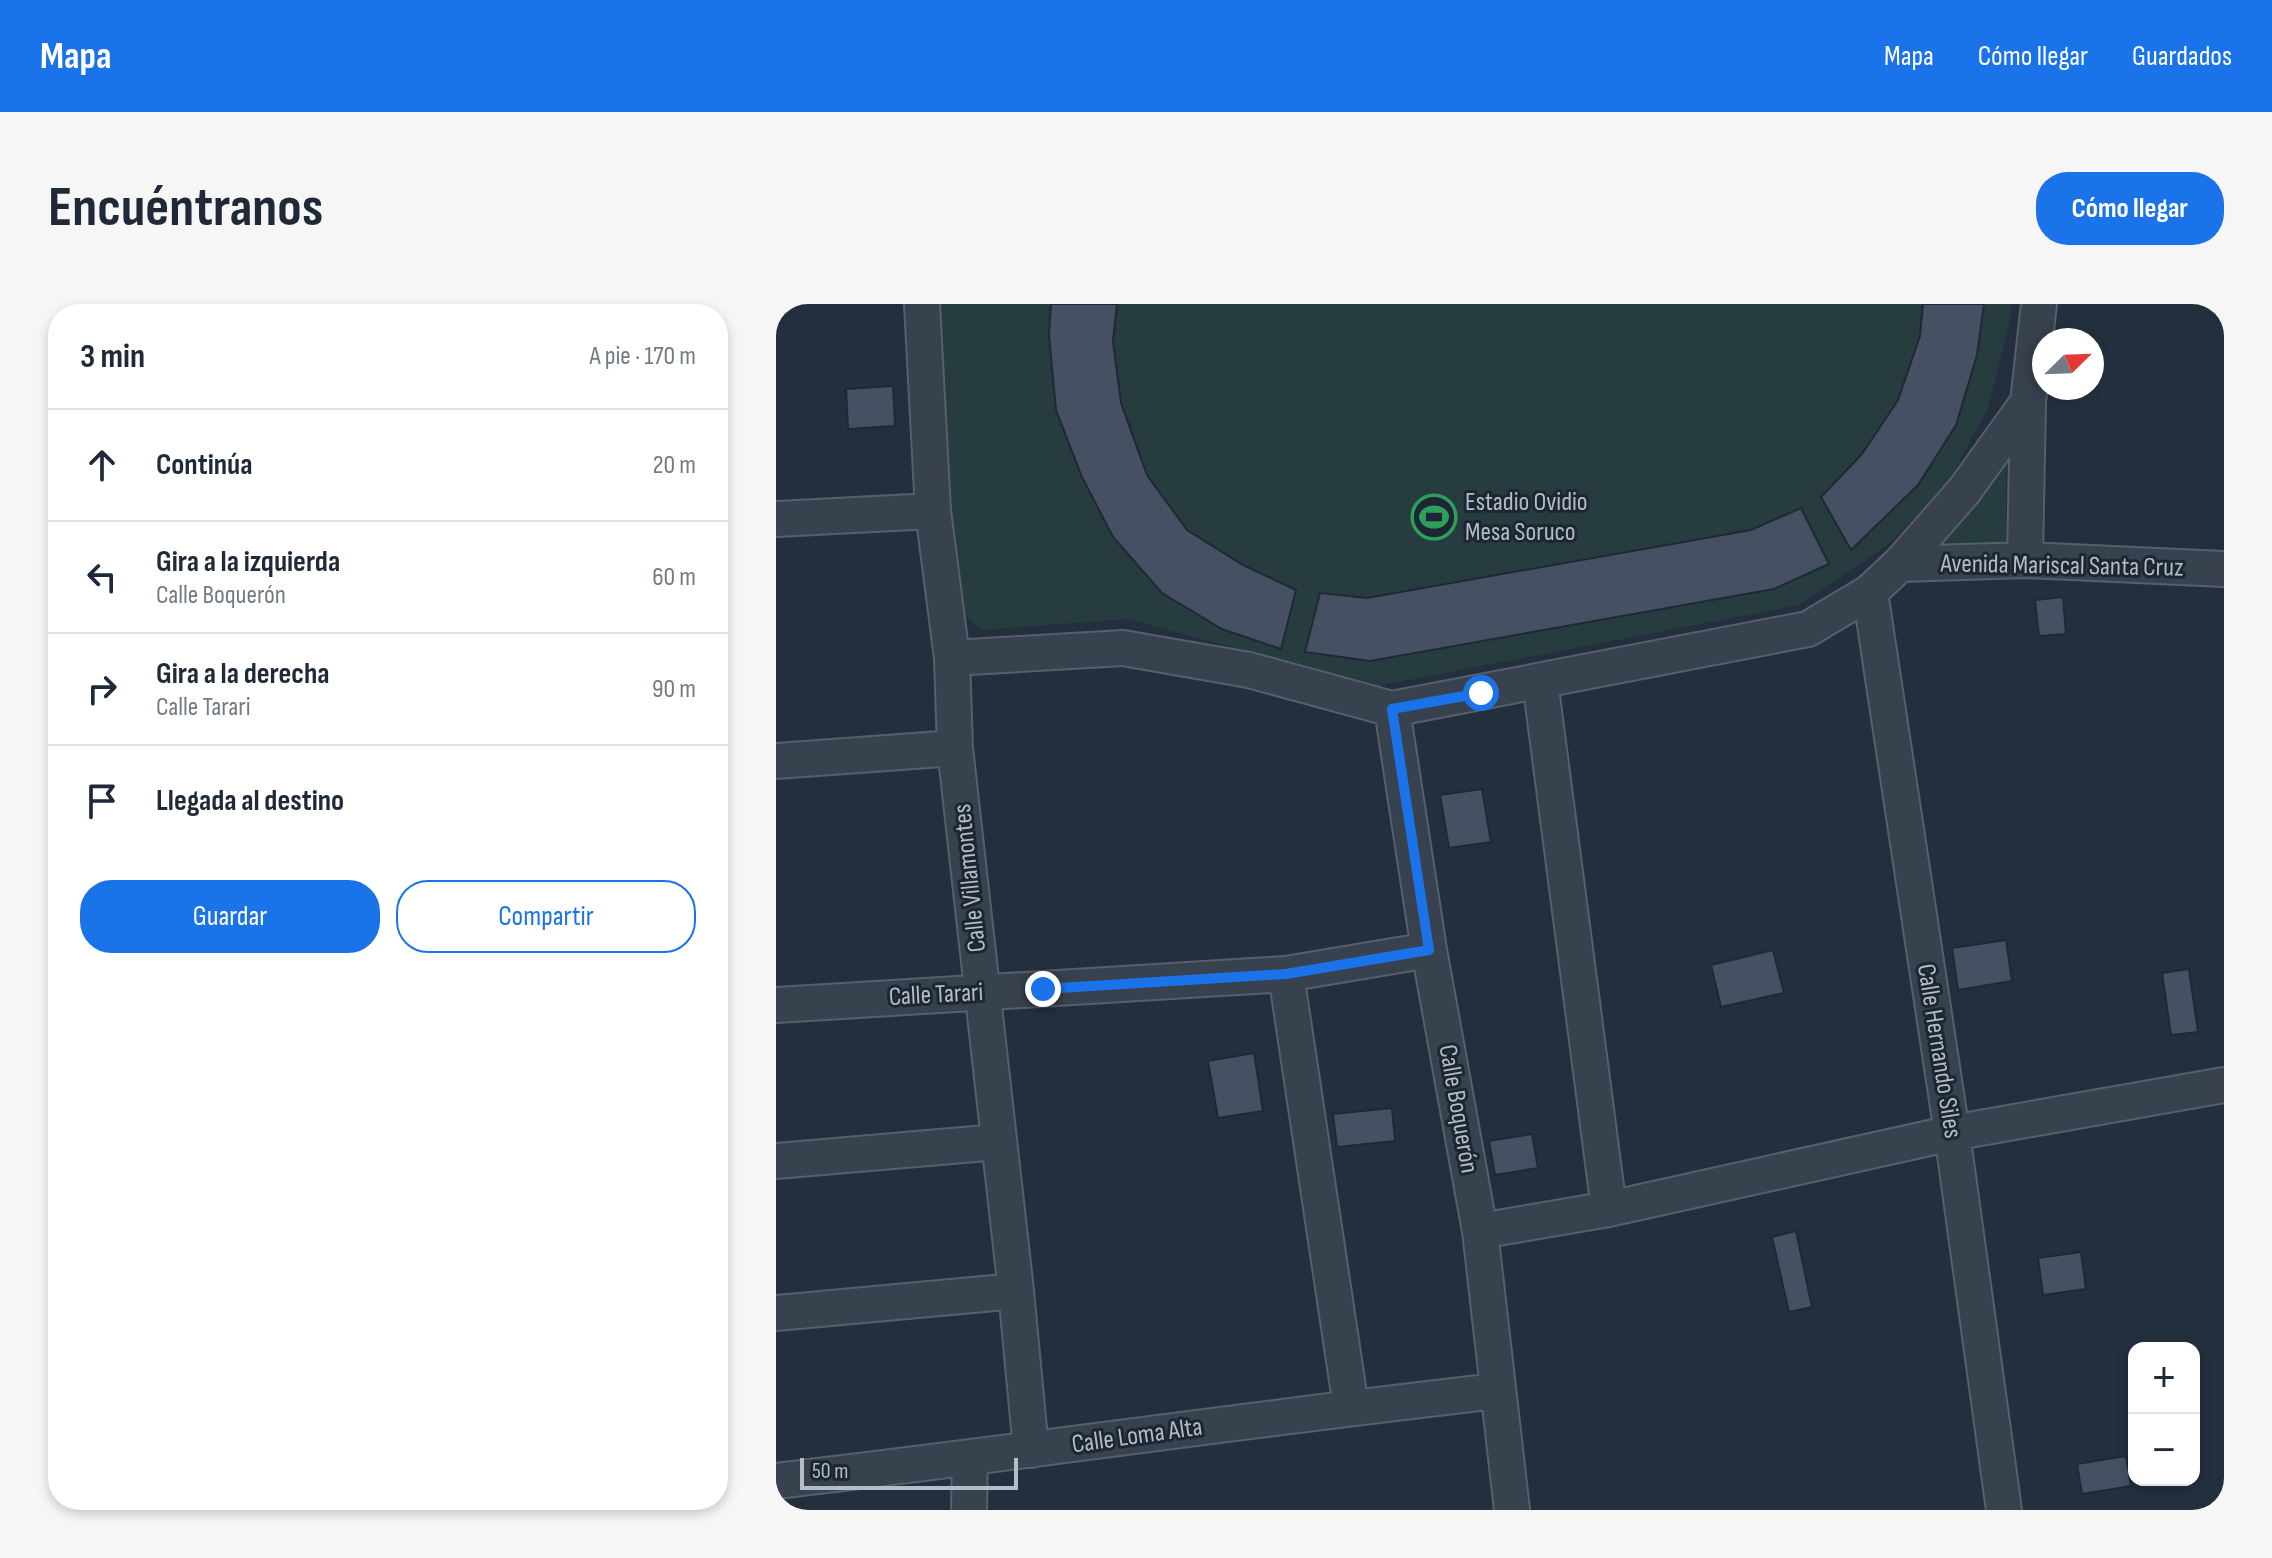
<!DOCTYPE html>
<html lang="es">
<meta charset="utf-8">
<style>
body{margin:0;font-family:"Sofia Sans Condensed",sans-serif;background:#f6f6f7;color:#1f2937}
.controls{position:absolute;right:24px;bottom:24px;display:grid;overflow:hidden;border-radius:16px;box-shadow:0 4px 12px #0003}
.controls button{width:72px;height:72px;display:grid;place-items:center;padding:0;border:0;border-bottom:2px solid #e0e1e3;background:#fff;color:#1f2937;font:40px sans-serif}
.compass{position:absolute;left:1256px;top:24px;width:72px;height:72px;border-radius:50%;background:#fff;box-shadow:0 4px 12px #0003;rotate:67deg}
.scale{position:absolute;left:24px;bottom:20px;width:218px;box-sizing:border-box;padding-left:8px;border:4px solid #b4bcc9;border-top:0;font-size:22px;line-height:28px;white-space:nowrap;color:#b4bcc9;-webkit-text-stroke:6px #1d2633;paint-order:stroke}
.stop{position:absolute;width:24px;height:24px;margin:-18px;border:6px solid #1a73e8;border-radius:50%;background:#fff}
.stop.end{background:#1a73e8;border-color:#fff;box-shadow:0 2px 8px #0008}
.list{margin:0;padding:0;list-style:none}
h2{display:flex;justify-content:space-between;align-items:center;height:104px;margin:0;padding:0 32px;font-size:34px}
h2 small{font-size:26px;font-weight:400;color:#747a83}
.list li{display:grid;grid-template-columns:52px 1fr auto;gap:24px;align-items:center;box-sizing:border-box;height:112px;padding:0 32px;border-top:2px solid #e0e1e3}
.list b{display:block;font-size:30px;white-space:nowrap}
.list p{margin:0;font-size:26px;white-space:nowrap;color:#747a83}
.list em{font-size:26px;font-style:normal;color:#747a83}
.actions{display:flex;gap:16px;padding:24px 32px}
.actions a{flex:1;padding:18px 0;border:2px solid #1a73e8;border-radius:32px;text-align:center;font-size:28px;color:#1a73e8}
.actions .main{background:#1a73e8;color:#fff}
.icon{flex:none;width:44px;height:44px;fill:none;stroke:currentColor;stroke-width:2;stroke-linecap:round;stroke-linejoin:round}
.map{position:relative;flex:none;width:1448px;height:1206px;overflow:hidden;border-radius:32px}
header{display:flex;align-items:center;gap:48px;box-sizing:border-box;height:112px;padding:0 40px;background:#1a73e8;color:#fff}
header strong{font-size:38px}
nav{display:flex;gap:44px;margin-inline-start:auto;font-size:28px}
.intro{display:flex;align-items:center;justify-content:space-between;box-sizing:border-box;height:192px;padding:0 48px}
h1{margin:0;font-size:56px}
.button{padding:20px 36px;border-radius:32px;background:#1a73e8;color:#fff;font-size:28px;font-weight:700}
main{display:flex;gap:48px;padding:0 48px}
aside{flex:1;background:#fff;border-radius:32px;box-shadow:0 4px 12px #0003}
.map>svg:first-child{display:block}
.green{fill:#263c3f}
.building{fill:#455162;stroke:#1f2835;stroke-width:2}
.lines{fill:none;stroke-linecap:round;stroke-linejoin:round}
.minor-casing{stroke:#565f6c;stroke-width:38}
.minor{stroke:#38414e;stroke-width:34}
.route{stroke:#1a73e8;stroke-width:10}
.labels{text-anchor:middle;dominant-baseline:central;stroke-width:6;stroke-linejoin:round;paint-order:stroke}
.poi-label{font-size:26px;fill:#b4bcc9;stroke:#1d2633;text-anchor:start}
.street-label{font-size:26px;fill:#b4bcc9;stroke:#1d2633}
</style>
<header>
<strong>Mapa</strong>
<nav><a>Mapa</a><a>Cómo llegar</a><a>Guardados</a></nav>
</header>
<div class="intro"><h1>Encuéntranos</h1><a class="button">Cómo llegar</a></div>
<main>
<aside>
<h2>3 min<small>A pie · 170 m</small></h2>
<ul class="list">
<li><svg class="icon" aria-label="ahead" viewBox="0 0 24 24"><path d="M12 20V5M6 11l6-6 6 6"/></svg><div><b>Continúa</b></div><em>20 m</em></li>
<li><svg class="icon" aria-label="left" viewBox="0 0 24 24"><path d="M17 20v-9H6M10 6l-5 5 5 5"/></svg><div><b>Gira a la izquierda</b><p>Calle Boquerón</p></div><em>60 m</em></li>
<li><svg class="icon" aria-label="right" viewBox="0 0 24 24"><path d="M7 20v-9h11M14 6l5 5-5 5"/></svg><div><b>Gira a la derecha</b><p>Calle Tarari</p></div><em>90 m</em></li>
<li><svg class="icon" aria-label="arrive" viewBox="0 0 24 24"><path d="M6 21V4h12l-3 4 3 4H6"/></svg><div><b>Llegada al destino</b></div></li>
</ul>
<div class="actions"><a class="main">Guardar</a><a>Compartir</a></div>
</aside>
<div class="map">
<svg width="1448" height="1206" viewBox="0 0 1448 1206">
<rect width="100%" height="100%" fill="#242f3e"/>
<path class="green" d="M161,0h1074v11l-23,93 -43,80 -58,57 -88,60 -421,81 -251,-67 -146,11 -20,-19 -17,-158z
M1230,150v87l-76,6z"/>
<path class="building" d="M275,0h66l-4,37 8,62 26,72 40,55 56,35 53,25 -15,59 -59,-20 -60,-36 -49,-56 -31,-60 -26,-67 -7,-74z
M1147,0h61l-7,51 -21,70 -38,60 -67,65 -30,-53 41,-43 36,-54 22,-64z
M117,82l2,40 -47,3 -2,-40z
M1025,204l28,56 -55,25 -404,72 -65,-9 15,-59 47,5 384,-68z
M1287,293l3,37 -27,2 -4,-36z
M706,485l9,53 -42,6 -9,-53z
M1230,636l6,41 -54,9 -6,-42z
M997,646l11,43 -63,14 -10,-42z
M1413,665l9,63 -27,3 -9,-62z
M478,749l9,58 -45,7 -10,-57z
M616,804l3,33 -58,6 -4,-33z
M756,830l6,34 -43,7 -6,-34z
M1020,927l16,76 -23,5 -17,-75z
M1305,948l5,37 -43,6 -5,-37z
M1350,1152l5,30 -49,8 -5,-30z"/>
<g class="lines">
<g class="minor-casing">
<path id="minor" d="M146,0l11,207 19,147 3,90 61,543 15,159
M0,215l157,-8
M1249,256l3,-158 11,-98
M1124,260l125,-4 199,9
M1094,288l82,541 52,377
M176,354l171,-10 126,22 143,39 416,-80 62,-37 30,-28 64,-73 64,-89
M764,377l69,528
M616,405l37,241 51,281 32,279
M0,457l179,-13
M510,670l65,433
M0,701l510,-31 143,-24
M0,857l222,-19
M704,927l129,-22 343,-76 272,-48
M0,1009l240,-22
M0,1177c241,-28 481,-63 721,-90
M193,1206l1,-52"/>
</g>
<use href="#minor" class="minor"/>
</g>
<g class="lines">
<path class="route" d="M267,685l243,-15 143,-24 -37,-241 89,-16"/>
</g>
<defs>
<g id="stadium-ring" transform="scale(2.3)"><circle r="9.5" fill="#1d2633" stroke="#2e9e5b" stroke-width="1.5"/><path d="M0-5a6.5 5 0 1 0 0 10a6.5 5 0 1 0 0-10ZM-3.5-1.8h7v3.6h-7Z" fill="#2e9e5b"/></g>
</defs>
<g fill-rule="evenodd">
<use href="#stadium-ring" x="658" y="213"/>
</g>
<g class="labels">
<g class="poi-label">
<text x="689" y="198">Estadio Ovidio<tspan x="689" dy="30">Mesa Soruco</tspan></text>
</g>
<g class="street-label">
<text transform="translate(1286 262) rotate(1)">Avenida Mariscal Santa Cruz</text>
<text transform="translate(194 574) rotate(-96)">Calle Villamontes</text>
<text transform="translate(160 691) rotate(-3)">Calle Tarari</text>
<text transform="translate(1163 747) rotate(81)">Calle Hernando Siles</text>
<text transform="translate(682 805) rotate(80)">Calle Boquerón</text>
<text transform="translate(361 1132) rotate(-8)">Calle Loma Alta</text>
</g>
</g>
</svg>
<div class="controls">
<button>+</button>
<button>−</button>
</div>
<svg class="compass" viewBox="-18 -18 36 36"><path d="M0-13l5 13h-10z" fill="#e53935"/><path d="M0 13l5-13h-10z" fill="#747a83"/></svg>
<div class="scale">50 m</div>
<div class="stop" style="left:705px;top:389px"></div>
<div class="stop end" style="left:267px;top:685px"></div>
</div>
</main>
